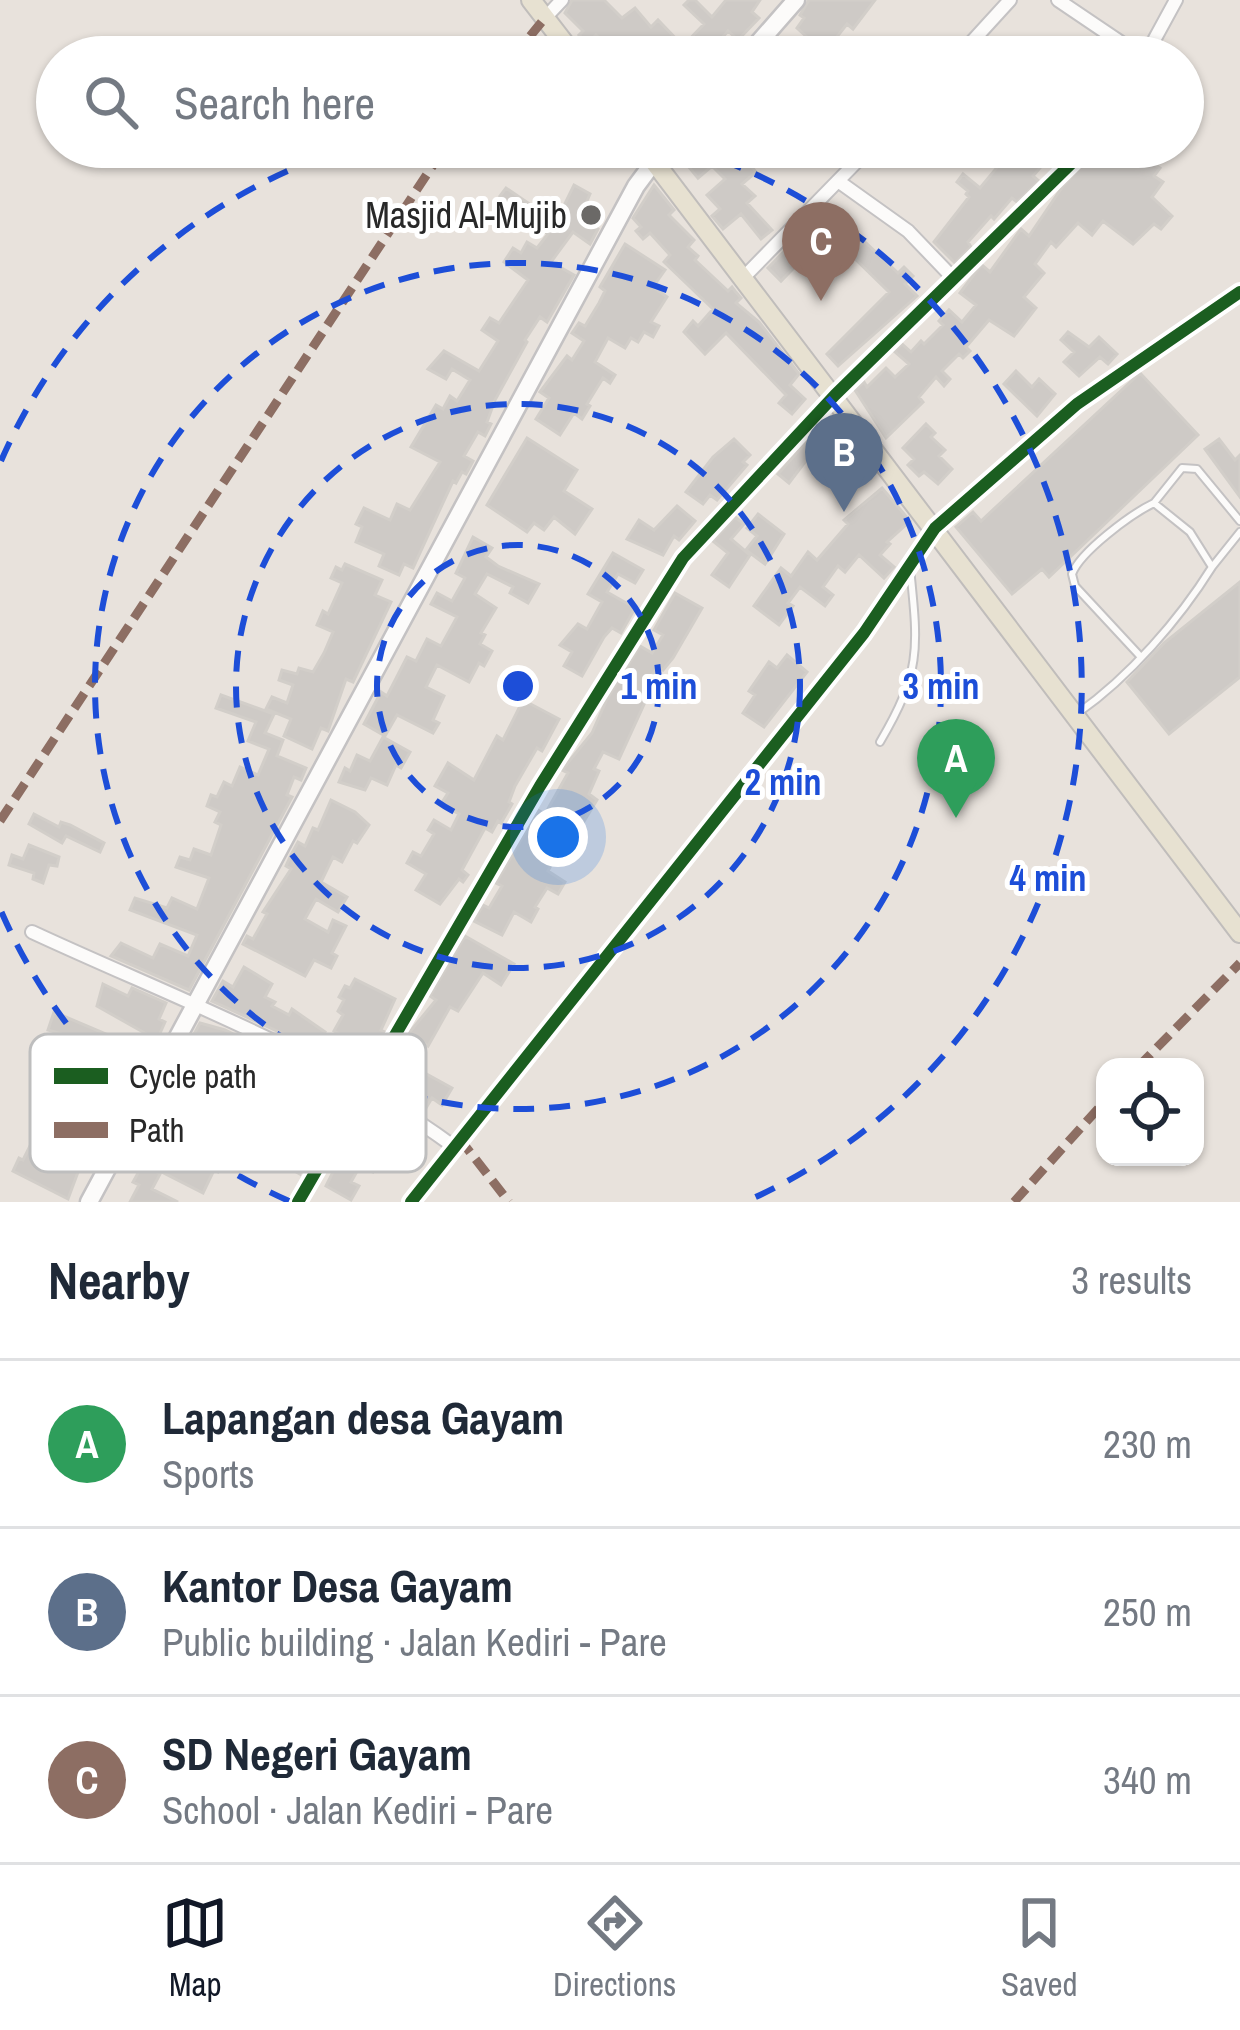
<!DOCTYPE html>
<meta charset="utf-8">
<style>
body{margin:0;font-family:"Archivo Narrow",sans-serif;background:#f2f2f3;color:#1f2937}
.controls{position:absolute;right:36px;bottom:36px;display:grid;overflow:hidden;border-radius:24px;box-shadow:0 3px 9px #0004}
.controls button{width:108px;height:108px;display:grid;place-items:center;padding:0;border:0;border-bottom:3px solid #e0e1e3;background:#fff;color:#1f2937;font:60px sans-serif}
.you{position:absolute;left:558px;top:837px;width:42px;height:42px;margin:-30px;border:9px solid #fff;border-radius:50%;background:#1a73e8;box-shadow:0 0 0 18px #1a73e833}
.badge{display:grid;place-items:center;width:78px;height:78px;border-radius:50%;background:#111827;color:#fff;font-size:39px;font-weight:700}
.pin{position:absolute;translate:-50% -99px;filter:drop-shadow(0 3px 6px #0008)}
.pin::after{content:'';position:absolute;top:63px;width:42px;height:36px;background:inherit;clip-path:polygon(0 0,100% 0,50% 100%)}
.list{margin:0;padding:0;list-style:none}
h2{display:flex;justify-content:space-between;align-items:center;height:156px;margin:0;padding:0 48px;font-size:51px}
h2 small{font-size:39px;font-weight:400;color:#747a83}
.list li{display:grid;grid-template-columns:78px 1fr auto;gap:36px;align-items:center;box-sizing:border-box;height:168px;padding:0 48px;border-top:3px solid #e0e1e3}
.list b{display:block;font-size:45px;white-space:nowrap}
.list p{margin:0;font-size:39px;white-space:nowrap;color:#747a83}
.list em{font-size:39px;font-style:normal;color:#747a83}
.icon{flex:none;width:66px;height:66px;fill:none;stroke:currentColor;stroke-width:2;stroke-linecap:round;stroke-linejoin:round}
.map{position:relative;flex:none;width:1240px;height:1202px;overflow:hidden}
.search{position:absolute;background:#fff;box-shadow:0 3px 9px #0004;left:36px;right:36px;top:36px;height:132px;display:flex;align-items:center;gap:30px;box-sizing:border-box;padding:0 42px;border-radius:66px;color:#747a83;font-size:45px}
.sheet{height:660px;background:#fff}
nav{display:flex;justify-content:space-around;align-items:center;box-sizing:border-box;height:168px;border-top:3px solid #e0e1e3;background:#fff;font-size:33px;color:#747a83}
nav a{display:grid;justify-items:center;gap:6px}
nav .on{color:#111827}
.map>svg:first-child{display:block}
.building{fill:#cecac6;stroke:#d2cec9;stroke-width:3}
.lines{fill:none;stroke-linecap:round;stroke-linejoin:round}
.lane-casing{stroke:#c4c2c3;stroke-width:10}
.street-casing{stroke:#c4c2c3;stroke-width:16}
.secondary-casing{stroke:#c4c2c3;stroke-width:21}
.primary-casing{stroke:#c0bdbb;stroke-width:22}
.lane{stroke:#fcfbfa;stroke-width:6}
.street{stroke:#fcfbfa;stroke-width:12}
.secondary{stroke:#fcfbfa;stroke-width:16}
.primary{stroke:#e7e1d1;stroke-width:18}
.quiet{stroke:#8d6e63;stroke-width:9;stroke-dasharray:18 9;stroke-linecap:butt}
.cycleway-casing{stroke:#fff;stroke-width:20}
.cycleway{stroke:#1b5e20;stroke-width:12}
.ring{fill:none;stroke:#1d4ed8;stroke-width:6;stroke-dasharray:21 15}
.poi-dot{fill:#6b6967;stroke:#fff;stroke-width:4.5}
.labels{text-anchor:middle;dominant-baseline:central;stroke-width:10;stroke-linejoin:round;paint-order:stroke}
.poi-label{font-size:36px;fill:#282828;stroke:#fff;text-anchor:end}
.key{fill:#fff;stroke:#bebebe;stroke-width:3}
.key-label{font-size:33px;fill:#282828}
.centre{fill:#1d4ed8;stroke:#fff;stroke-width:6}
.ring-label{font-size:36px;text-anchor:middle;font-weight:bold;fill:#1d4ed8;stroke:#fff;stroke-width:10;stroke-linejoin:round;paint-order:stroke}
</style>
<div class="map">
<svg width="1240" height="1202" viewBox="0 0 1240 1202">
<rect width="100%" height="100%" fill="#e8e2dc"/>
<path class="building" d="M572,0h32l18,18 13,-10 16,19 7,-7 25,26 21,-22 -20,-19 5,-5h6l17,17 14,-17h34l-8,12 7,6 -21,22 -10,-9 -17,20 6,6h-117l9,-10 -13,-12 -8,8 -9,-8 4,-4 -18,-18z
M809,0h66l-22,29 -6,-5 -15,19 18,14h-35l6,-7 -24,-22 7,-10 -4,-3z
M703,147h52l-11,10 12,15 -14,12 13,12 -8,7 25,27 -11,9 -20,-25 -18,15 -11,-13 8,-7 -13,-14 18,-16 -13,-13 -14,12 -10,-12z
M1014,147h29l8,8 -18,21 6,5 -22,21 -5,-4 -18,21 -3,-3 -23,26 3,5 -16,16 -21,-21 35,-45 -3,-3 2,-3 -11,-9 6,-8 17,14z
M1098,147h40l6,4 -3,3 19,14 -6,8 9,6 -11,15 20,19 -11,13 -7,-5 -21,20 -30,-23 -11,14 -14,-12 -22,24 -5,-5 -16,22 9,9 -20,24 12,11 -22,28 -25,-16 -23,27 4,4 -7,7 -4,-4 -17,17 8,8 -6,7 -8,-9 -17,20 4,5 -37,36 -31,-48 9,-8 3,5 19,-19 9,9 14,-13 -15,-13 8,-7 9,8 10,-11 3,3 19,-19 -4,-4 10,-11 13,12 14,-17 -16,-12 15,-20 7,-8 8,7 31,-43 8,7 34,-50z
M574,185l16,9 -10,23 18,12 -8,15 -17,-12 -22,30 23,13 -27,47 -7,-5 -15,23 2,2 -32,58 -8,22 4,2 -6,12 -7,-4 -14,24 9,5 -7,13 -4,-2 -6,11 -3,-2 -40,87 -9,-4 -5,11 -20,-9 5,-12 -28,-12 6,-15 -6,-3 8,-16 26,12 7,-16 13,6 30,-48 -29,-15 25,-42 7,4 7,-13 7,5 13,-21 -18,-11 -6,10 -18,-10 16,-18 35,20 19,-30 -16,-11 8,-12 9,5 29,-43 -24,-18 9,-14 8,5 6,-11 10,6 11,-14 -48,-38 6,-8 50,34z
M654,185l20,25 -5,5 25,25 -6,7 10,9 -3,4 33,31 4,-4 3,4 6,7 -5,5 23,19 40,52 -9,11 15,14 -13,15 -13,-11 7,-8 -60,-62 -21,21 -21,-22 9,-11 5,5 15,-17 -49,-47 6,-7 -20,-22 -7,6 -7,-8 5,-4 -8,-9z
M814,221l13,13 -46,47 -13,-13z
M864,241l34,32 6,-6 9,9 -8,8 12,12 -79,70 -11,-12 62,-62 -38,-37z
M625,244l40,26 -12,17 14,10 -16,25 8,4 -6,11 -9,-5 -6,10 -7,-4 -6,10 -17,-10 -13,24 20,13 -5,8 -7,-5 -16,26 3,2 -8,13 -8,-6 -14,22 -24,-16 13,-21 -9,-6 27,-36 5,4 12,-19 -12,-8 7,-10 6,3 14,-23 6,-12 -5,-4z
M1068,332l21,15 10,-10 18,17 -9,10 -8,-7 -21,19 -15,-14 10,-10 -13,-12z
M1016,371l16,16 7,-8 16,15 -18,22 -33,-32z
M1140,373l58,62 -149,142 -7,-8 -30,25 -56,-67 17,-15 8,9z
M926,424l9,9 -4,4 14,13 -6,6 13,13 -14,15 -14,-12 -5,4 -11,-11 6,-6 -11,-11z
M817,430l12,9 8,-8 16,20 -9,8 17,17 -18,18 -15,-14 9,-9 -12,-13 -9,9 -8,-9 -19,25 -11,-9z
M527,438l50,32 -13,21 28,18 -17,25 -21,-17 -10,13 -10,-7 -7,9 -40,-27z
M734,439l16,16 -7,7 4,3 -30,35 -7,-5 -7,9 -17,-12 27,-35z
M1219,439l16,21 5,-5v42l-35,-48z
M882,488l28,33 -23,21 3,2 -10,11 14,12 -10,11 -25,-23 -14,17 -7,-6 -15,21 10,8 -8,11 -25,-19 -12,16 5,3 -14,19 -25,-19 27,-38 10,8 17,-24 9,8 31,-36 -4,-4z
M677,506l18,15 -16,19 -5,-4 -11,19 -36,-16 12,-19 15,10z
M758,514l26,20 -19,30 -19,-14 11,-14 -10,-8z
M735,517l9,7 -13,15 19,16 -21,32 -17,-12 16,-22 -15,-12z
M473,537l19,11 -6,9 12,9 41,18 -11,19 -18,-10 3,-6 -26,-13 -12,20 21,14 -15,25 4,2 -5,9 12,7 -8,15 -5,-3 -10,19 -32,-17 -11,22 18,9 -11,24 6,3 -6,10 -36,-18 -12,21 -21,-12 17,-32 6,4 20,-39 9,4 11,-22 14,7 16,-29 -26,-13 6,-11 15,8 13,-23 -9,-5z
M613,553l30,17 -8,13 -17,-9 -11,18 28,16 -14,25 -9,-5 -8,9 -22,39 -18,-10 8,-14 -12,-7 18,-21 9,5 15,-27 -14,-8z
M345,564l37,16 -7,15 16,7 -38,80 -7,-3 -18,52 -7,-3 -9,21 -28,-13 7,-17 -25,-10 6,-12 15,6 6,-18 -14,-5 3,-10 15,4 2,-6 14,4 11,-19 9,-21 -16,-7 6,-14 5,3 14,-31 -11,-5 5,-11 6,3z
M1240,582v95l-71,57 -42,-52 37,-39z
M675,593l27,15 -29,50 -10,12 -5,-3 -14,18 7,4 -32,70 -16,-7 -9,17 5,2 -10,23 8,6 -14,23 -6,-5 -27,40 4,2 -6,11 17,11 -7,12 -11,-6 -12,19 3,2 -7,13 -17,-10 -12,23 -28,-14 9,-16 6,3 13,-22 -6,-3 42,-73 7,4 23,-41 -6,-3 30,-37 15,-34 33,-53 12,7 11,-18 -9,-5z
M787,655l20,17 -43,55 -21,-14 12,-18 -6,-4 20,-29 8,6z
M221,695l53,19 -9,19 18,7 -6,16 29,12 -5,12 -7,-3 -7,18 5,2 -103,193 -78,-34 10,-13 32,15 7,-14 28,12 9,-21 -67,-25 5,-12 32,10 5,-10 25,11 12,-31 -33,-11 4,-10 10,3 4,-11 17,6 10,-30 -6,-3 5,-10 -13,-6 4,-11 6,2 7,-15 8,4 8,-19 18,8 11,-26 -21,-8 8,-19 -40,-14z
M523,700l36,19 -17,32 -5,-3 -22,38 -6,16 3,2 -11,19 -3,-2 -6,11 -7,-4 -23,42 6,5 -5,7 -4,-3 -19,25 -24,-14 10,-16 -19,-11 6,-11 8,4 13,-22 -6,-4 6,-10 17,10 8,-16 -18,-10 7,-11 -13,-7 13,-23 26,17 23,-44 6,4z
M383,737l27,15 -9,16 -5,-3 -9,20 -16,-7 -6,12 -26,-8 6,-14 5,3 7,-16 13,6z
M331,800l24,12 14,13 -12,18 -4,-2 -11,21 -9,-5 -12,25 26,15 -9,15 -22,-13 -11,20 23,13 5,-12 13,6 -14,27 5,3 -6,12 -17,-8 -9,16 -62,-32 4,-8 6,3 14,-25 -4,-2 28,-43 -5,-3 5,-11 7,-13 7,4 8,-18 5,2z
M34,814l25,13 2,-5 9,3 34,18 -4,9 -34,-16 -4,7 -33,-19z
M29,845l30,12 -2,9 -8,-1 -6,18 -10,-4 1,-6 -25,-8 3,-10 11,4z
M465,936l49,28 -13,21 -18,-12 -25,38 -8,-4 -22,39 -19,-13 27,-33 -6,-4z
M244,967l28,17 -7,13 10,5 -3,4 17,9 3,-6 33,23 -11,16 -102,-47 11,-20 10,6z
M355,979l40,20 -14,31 4,2 -25,42 -24,-13 12,-22 -14,-8 9,-16 -5,-4 6,-11 -5,-3 6,-11 5,2z
M103,984l25,12 4,-8 34,15 -7,16 6,3 -8,18 -60,-34z
M54,1012l92,39 -16,35 6,2 -7,13 -15,-7 -14,32 4,2 -20,28 -16,43 -55,-28 6,-13 4,2 11,-22 18,8 11,-21 -17,-7 6,-13 7,3 8,-17 26,12 7,-17 -13,-6 8,-18 -26,-12 6,-12 -27,-8z
M200,1023l25,7 125,62 -28,45 -6,-3 -16,40 -23,-13 12,-21 -12,-6 8,-16 -8,-4 16,-32 -19,-11 -14,25 -11,-7 -5,11 -11,-5 -3,7 -16,-8 -5,11 -4,-1 -9,18 18,10 -7,14 -49,-25 20,-31 -3,-2 9,-16 -8,-4z
M403,1061l49,27 -10,17 -10,-7 -9,15 -45,-28 8,-14 9,6z
M368,1103l35,21 -4,8 20,11 -6,10 -20,-11 -20,30 -13,-6 -9,16 8,4 -8,14 -25,-14 8,-16 -3,-2z
M209,1149l16,9 -7,14 -4,-2 -11,23 -47,-24 8,-17 35,17z
M143,1164l17,10 -8,15 26,13h-48l9,-17 -6,-3z"/>
<g class="lines">
<g class="lane-casing">
<path id="lane" d="M1154,503l28,-35 15,1 43,52
M1212,567l28,-35
M1078,713c51,-36 101,-93 134,-146l-22,-35 -36,-29c-23,11 -74,49 -82,71l3,12 65,70
M880,742c42,-71 38,-95 30,-174"/>
</g>
<g class="street-casing">
<path id="street" d="M1058,0l71,48 5,9
M545,18l17,-18
M958,57l52,-57
M1139,57l7,-2 30,-55
M838,181l70,50 47,49
M745,276l126,-129
M32,932c142,66 294,121 421,214
M298,1202l242,-416 143,-228 152,-163 253,-248
M411,1202l453,-569 71,-105 142,-124 163,-112"/>
</g>
<g class="secondary-casing">
<path id="secondary" d="M746,57l50,-57
M89,1202l547,-1016 29,-39"/>
</g>
<g class="primary-casing">
<path id="primary" d="M531,0l44,57
M643,147l597,786"/>
</g>
<use href="#lane" class="lane"/>
<use href="#street" class="street"/>
<use href="#secondary" class="secondary"/>
<use href="#primary" class="primary"/>
<path class="quiet" d="M513,57l32,-39
M0,821l445,-674
M1138,1067l102,-104
M459,1138l50,64
M1014,1202l91,-101"/>
<g class="cycleway-casing">
<path id="cycleway" d="M298,1202l242,-416 143,-228 152,-163 253,-248
M411,1202l453,-569 71,-105 142,-124 163,-112"/>
</g>
<use href="#cycleway" class="cycleway"/>
</g>
<g class="ring">
<circle cx="518" cy="686" r="141"/>
<circle cx="518" cy="686" r="282"/>
<circle cx="518" cy="686" r="423"/>
<path d="M289 1201A564 564 0 0 1 1 911M1 461A564 564 0 0 1 348 148M688 148A564 564 0 0 1 747 1201"/>
</g>
<circle class="poi-dot" cx="591" cy="215" r="12"/>
<g class="labels">
<g class="poi-label">
<text x="567" y="215">Masjid Al-Mujib</text>
</g>
</g>
<rect x="30" y="1034" width="396" height="138" rx="18" class="key"/>
<rect x="54" y="1068" width="54" height="16" fill="#1b5e20"/>
<rect x="54" y="1122" width="54" height="16" fill="#8d6e63"/>
<g class="key-label">
<text x="129" y="1088">Cycle path</text>
<text x="129" y="1142">Path</text>
</g>
<circle cx="518" cy="686" r="18" class="centre"/>
<g class="ring-label">
<text x="659" y="699">1 min</text>
<text x="941" y="699">3 min</text>
<text x="783" y="795">2 min</text>
<text x="1048" y="891">4 min</text>
</g>
</svg>
<div class="controls">
<button><svg class="icon" aria-label="locate" viewBox="0 0 24 24"><circle cx="12" cy="12" r="6"/><path d="M12 2v4M12 18v4M2 12h4M18 12h4"/></svg></button>
</div>
<div class="you"></div>
<div class="pin badge" style="left:956px;top:818px;background:#2e9e5b">A</div>
<div class="pin badge" style="left:844px;top:512px;background:#5c6f8a">B</div>
<div class="pin badge" style="left:821px;top:301px;background:#8d6e63">C</div>
<div class="search"><svg class="icon" aria-label="search" viewBox="0 0 24 24"><circle cx="10" cy="10" r="6"/><path d="M15 15l6 6"/></svg>Search here</div>
</div>
<section class="sheet">
<h2>Nearby<small>3 results</small></h2>
<ul class="list">
<li><span class="badge" style="background:#2e9e5b">A</span><div><b>Lapangan desa Gayam</b><p>Sports</p></div><em>230 m</em></li>
<li><span class="badge" style="background:#5c6f8a">B</span><div><b>Kantor Desa Gayam</b><p>Public building · Jalan Kediri - Pare</p></div><em>250 m</em></li>
<li><span class="badge" style="background:#8d6e63">C</span><div><b>SD Negeri Gayam</b><p>School · Jalan Kediri - Pare</p></div><em>340 m</em></li>
</ul>
</section>
<nav>
<a class="on"><svg class="icon" aria-label="map" viewBox="0 0 24 24"><path d="M3 6l6-2 6 2 6-2v14l-6 2-6-2-6 2zM9 4v14M15 6v14"/></svg>Map</a>
<a><svg class="icon" aria-label="directions" viewBox="0 0 24 24"><path d="M12 3l9 9-9 9-9-9zM9 14v-3h6M13 9l2 2-2 2"/></svg>Directions</a>
<a><svg class="icon" aria-label="saved" viewBox="0 0 24 24"><path d="M7 4h10v16l-5-4-5 4z"/></svg>Saved</a>
</nav>
